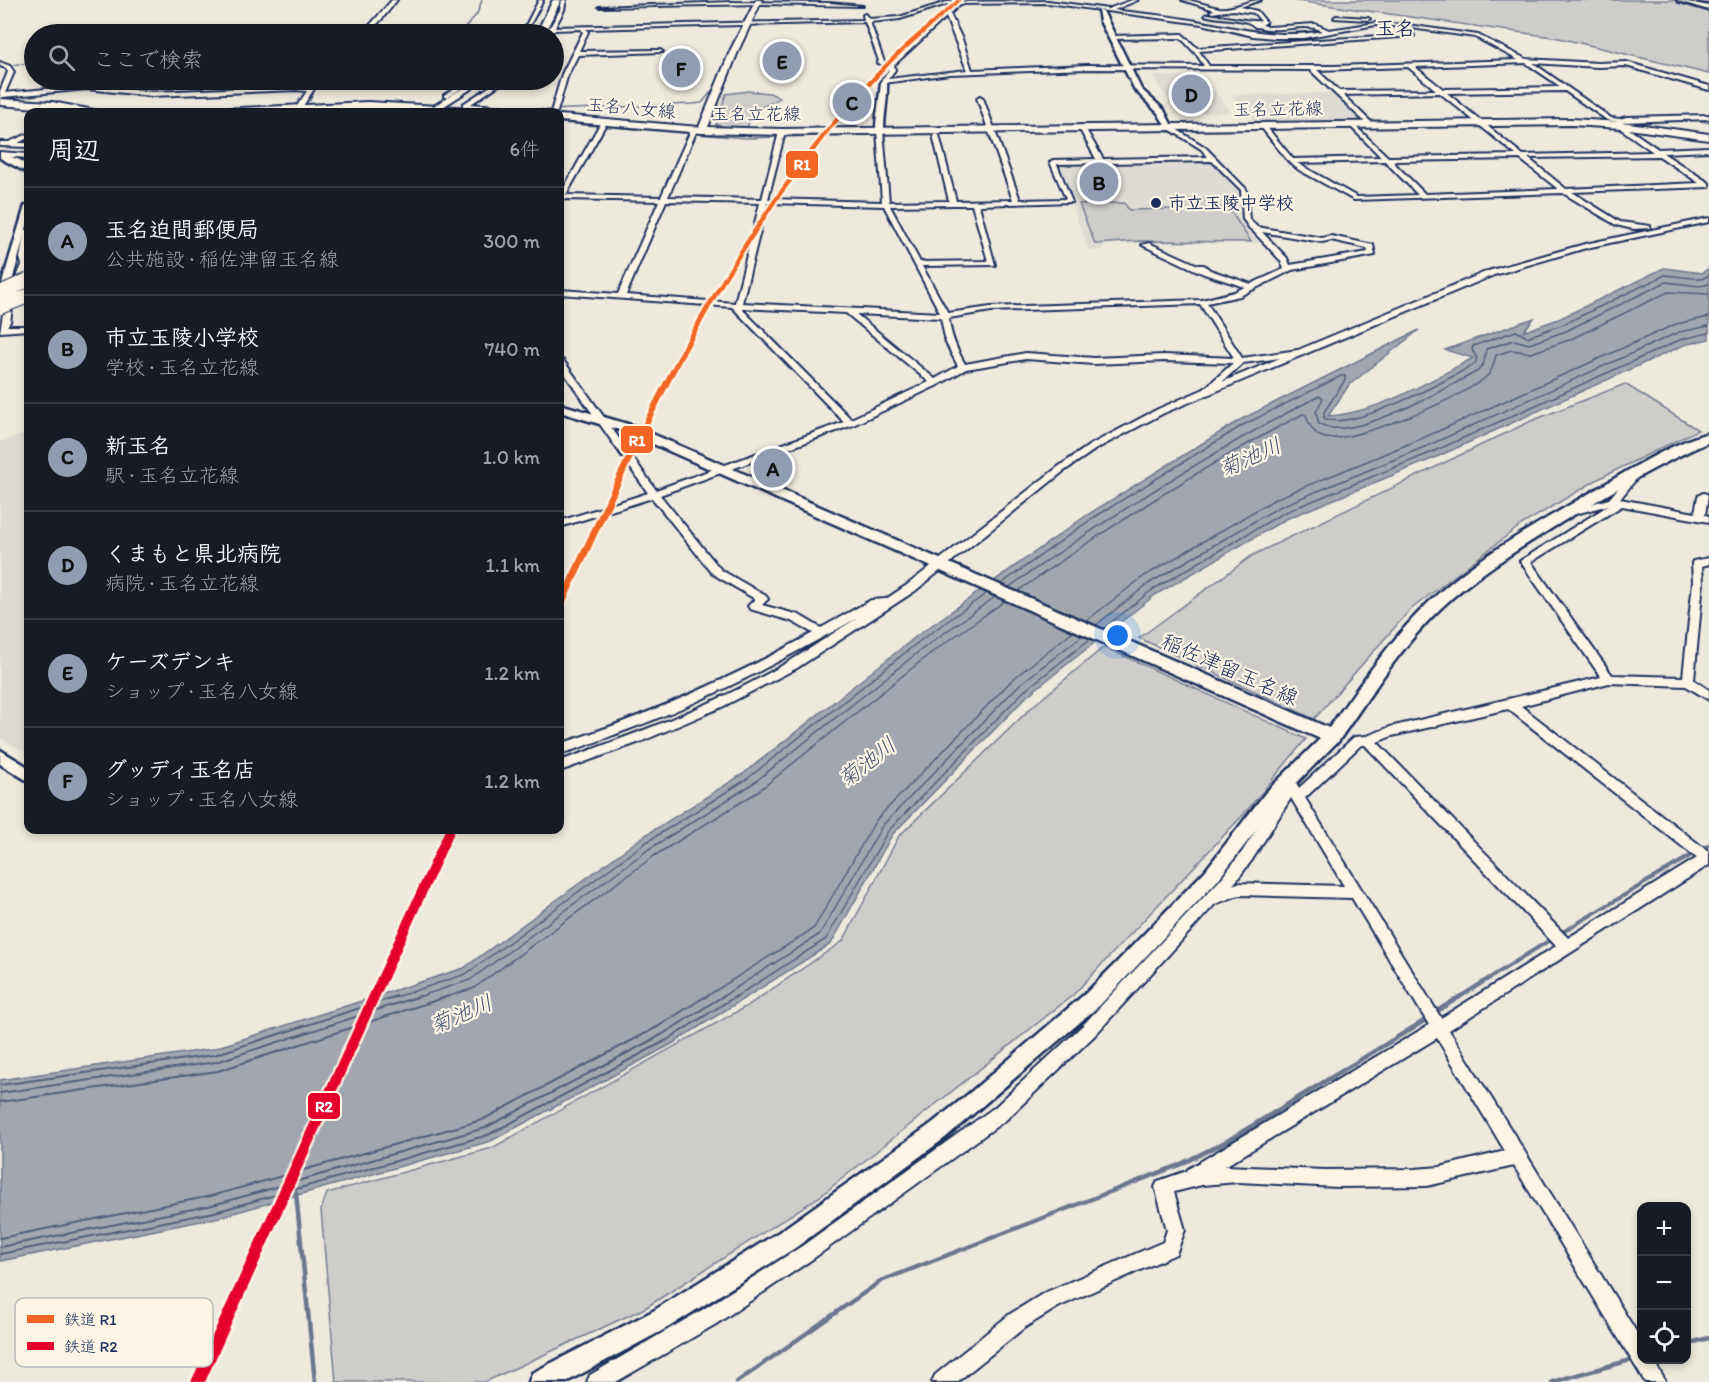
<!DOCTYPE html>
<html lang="ja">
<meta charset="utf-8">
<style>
body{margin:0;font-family:Itim,"Klee One",sans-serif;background:#20242c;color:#f1f3f6}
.controls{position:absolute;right:18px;bottom:18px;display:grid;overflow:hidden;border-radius:12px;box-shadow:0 3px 9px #0003}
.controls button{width:54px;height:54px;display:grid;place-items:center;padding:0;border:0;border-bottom:2px solid #363941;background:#171b24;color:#f1f3f6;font:30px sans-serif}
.you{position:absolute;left:1118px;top:636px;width:21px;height:21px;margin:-15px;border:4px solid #fff;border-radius:50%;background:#1a73e8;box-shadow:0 0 0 9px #1a73e833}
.badge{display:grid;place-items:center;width:39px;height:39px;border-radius:50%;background:#919bb2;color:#111;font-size:20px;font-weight:700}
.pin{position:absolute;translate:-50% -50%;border:3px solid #fff;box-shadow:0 2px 6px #0006}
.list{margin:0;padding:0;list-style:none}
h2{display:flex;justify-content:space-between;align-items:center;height:78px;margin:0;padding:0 24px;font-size:26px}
h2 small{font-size:20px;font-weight:400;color:#9ea1a6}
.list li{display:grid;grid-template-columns:39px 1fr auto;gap:18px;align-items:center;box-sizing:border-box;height:108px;padding:0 24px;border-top:2px solid #363941}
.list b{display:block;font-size:22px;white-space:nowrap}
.list p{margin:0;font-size:20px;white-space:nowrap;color:#9ea1a6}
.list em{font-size:20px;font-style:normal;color:#9ea1a6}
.icon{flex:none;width:33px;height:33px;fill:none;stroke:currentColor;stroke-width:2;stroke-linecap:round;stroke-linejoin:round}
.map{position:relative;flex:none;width:1709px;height:1382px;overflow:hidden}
.search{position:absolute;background:#171b24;box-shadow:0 3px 9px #0003;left:24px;top:24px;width:540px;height:66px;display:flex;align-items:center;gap:15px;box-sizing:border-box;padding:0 21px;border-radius:33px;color:#9ea1a6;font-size:22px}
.panel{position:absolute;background:#171b24;box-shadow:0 3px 9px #0003;left:24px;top:108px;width:540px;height:726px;border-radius:12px}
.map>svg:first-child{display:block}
.built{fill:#dedbd4}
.green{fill:#cfcdca;stroke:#757e94;stroke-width:1.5}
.water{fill:#a2a7af;stroke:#6c778f;stroke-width:1.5}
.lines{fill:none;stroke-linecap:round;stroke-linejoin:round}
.shore-far1{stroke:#515f7e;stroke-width:1.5}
.shore{stroke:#515f7e;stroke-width:2}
.stream-far2{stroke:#6c778f;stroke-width:1.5}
.stream-far1{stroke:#6c778f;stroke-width:4}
.stream{stroke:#6c778f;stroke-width:4.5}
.minor-casing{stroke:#1b2f5e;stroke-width:4}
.tertiary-casing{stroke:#1b2f5e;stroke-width:5}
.secondary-casing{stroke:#1b2f5e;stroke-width:5}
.primary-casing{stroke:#1b2f5e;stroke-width:4}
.trunk-casing{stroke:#1b2f5e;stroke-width:4}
.minor{fill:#fcf5e5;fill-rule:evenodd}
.tertiary{fill:#fcf5e5;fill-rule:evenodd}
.secondary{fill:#fcf5e5;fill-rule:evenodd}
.primary{fill:#fcf5e5;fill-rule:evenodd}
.trunk{fill:#fcf5e5;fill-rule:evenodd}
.trunk-bridge-casing{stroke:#1b2f5e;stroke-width:16;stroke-linecap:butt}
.trunk-bridge{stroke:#fcf5e5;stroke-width:14}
.rail-1-casing{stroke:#fcf5e5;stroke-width:5}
.rail-2-casing{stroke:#fcf5e5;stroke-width:5}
.rail-1{fill:#f26522;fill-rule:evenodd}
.rail-2{fill:#e4002b;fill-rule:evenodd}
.poi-dot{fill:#1b2f5e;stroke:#fcf5e5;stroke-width:2}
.labels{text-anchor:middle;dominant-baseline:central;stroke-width:4.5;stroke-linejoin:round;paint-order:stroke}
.far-street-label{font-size:18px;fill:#1b2f5e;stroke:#fcf5e5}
.far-poi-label{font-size:18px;font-weight:bold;fill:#1b2f5e;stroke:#fcf5e5;text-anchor:start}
.far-quarter-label{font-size:20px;font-weight:bold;fill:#1b2f5e;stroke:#fcf5e5}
.street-label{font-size:21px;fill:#1b2f5e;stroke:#fcf5e5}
.water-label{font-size:22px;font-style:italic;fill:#445376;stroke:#fcf5e5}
.key{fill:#fcf5e5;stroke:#b8babc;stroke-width:1.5}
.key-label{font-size:16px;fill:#1b2f5e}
.line-badge{stroke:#fcf5e5;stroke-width:2}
.badge-label{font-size:16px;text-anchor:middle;font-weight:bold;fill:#fff}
</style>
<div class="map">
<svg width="1709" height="1382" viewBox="0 0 1709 1382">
<rect width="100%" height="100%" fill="#eee9dd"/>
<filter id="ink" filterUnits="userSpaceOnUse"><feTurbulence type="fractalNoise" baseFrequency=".0167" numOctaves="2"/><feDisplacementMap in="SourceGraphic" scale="12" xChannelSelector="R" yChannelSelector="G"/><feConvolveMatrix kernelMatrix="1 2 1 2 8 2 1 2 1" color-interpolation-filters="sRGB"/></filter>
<g filter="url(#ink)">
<path class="built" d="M1152,76h50l29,36 -54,1z
M1338,93l28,28 -111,2 -24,-28z
M1210,159l33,34 1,5 -5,9 1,11 22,25h-115l-40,2 -8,6 -10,-1 -34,-87z
M28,433v321l-28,-16v-296z"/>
<path class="green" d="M1290,0h419v74l-150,-36z
M748,91l22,2 10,5c-18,12 -26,5 -33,30l-23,-1 -8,-3 10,-30z
M1205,199l6,9 17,-1 23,35 -113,-1 -43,3 -16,-40 45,-1 5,7 47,-1 -5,-9z
M1625,384l73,46 -98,48 -79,47 -111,85 -96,109 -175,-81 114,-83 278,-134z
M1104,647l202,92 -62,75 -171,181 -254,202 -174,111 -160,74h-149l-15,-172 6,-17 165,-45 255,-142 96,-65 56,-105 134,-130z"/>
<path class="water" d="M1664,268l38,5 7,-5v71l-25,6 -252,114 -146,60 -131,76 -127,100 -136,140 -61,109 -161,101 -179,96 -275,77 -216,43v-181l212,-31 252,-81 177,-130 102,-64 175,-139 169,-120 153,-95 179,-90 -70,55 -21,31c50,-3 102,-35 145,-58l-28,-8 89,-32 -11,14 38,-14z"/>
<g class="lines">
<path class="shore-far1" d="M1001,584l89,-64 153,-95 98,-49h4v4l-21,32v6c26,15 125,-39 151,-54l2,-6 -5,-8 1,-4 43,-15 11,6 37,-13 101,-49 37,4 7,-4
M1009,587c100,-70 201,-135 310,-191l4,2 -7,14 3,12c4,1 9,4 13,4 38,4 112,-39 146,-57l6,-8 2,-14 28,-9 15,4 37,-13 100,-49 34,4 9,-2
M1018,591c92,-65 185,-125 285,-177l3,1c3,10 8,21 20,23 30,4 139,-41 161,-62 6,-5 7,-14 9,-21l16,-5 19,3 38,-13 99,-48 41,2
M1086,621l57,-44 132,-78 148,-61 253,-114 33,-7
M1096,625l52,-41 131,-77 148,-61 252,-114 30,-6
M1104,628l48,-38 131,-77 147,-60 252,-114 27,-6
M393,998l73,-24 179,-131 102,-64 174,-139 66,-47
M415,998l55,-18 179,-131 102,-64 175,-139 69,-49
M444,998l30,-10 180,-132 102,-63 175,-140 74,-52
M704,998l110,-70 62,-108 137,-141 60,-48
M720,998l100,-64 62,-108 137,-141 64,-50
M734,998l92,-59 62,-108 136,-140 66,-52"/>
<path class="shore" d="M0,1085l214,-30 183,-59
M0,1093l216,-31 204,-66
M0,1102l218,-31 231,-75
M0,1238l211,-42 271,-76 177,-94 47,-30
M0,1247l213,-42 272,-77 178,-94 60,-38
M0,1254l215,-42 273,-77 179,-95 69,-44"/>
<path class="stream-far2" d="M878,21l22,-1 14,-6
M463,30l14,-16 5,-14
M557,30l293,-8
M390,34l134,-4
M9,65l25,-2
M310,101l7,-17 11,-4
M472,103l76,7 145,-6 9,-1 12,-15
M321,111h28
M1693,119l16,4
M560,123l186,15 145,-4
M1571,125l26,1
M1084,131h67
M1195,131l136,-3"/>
<path class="stream-far1" d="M1700,850l9,-5
M1561,933l134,-80
M1458,998l95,-60"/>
<path class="stream" d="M1434,1013l27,-17
M296,1193l19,189
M1686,1344l23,-6
M737,1382l144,-101 298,-116 48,-24 200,-122
M1552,1382l82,-23"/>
<g class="minor-casing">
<path id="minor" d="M392,0h5c-9,11 -23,33 -38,34l12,-10z
M539,0h4l-14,27h21l10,-17 2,-10h4l-2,10 -9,17 309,-7 -1,-5 2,-1 4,5 30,-2 48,-15 101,-1 60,8 24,-9h6l-24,10c30,4 59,6 88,12 46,8 74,17 121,9 -17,-9 -35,0 -54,-2 -5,0 -9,-2 -14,-2 -9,-10 -36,-7 -50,-12l2,-1c10,1 49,9 54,7l-7,-8 -21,-3 -21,3 -2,-2 5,-1 -33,-10c13,0 24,6 37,8 14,2 28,-8 42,-8l-21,7 17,4 9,11 -4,3 7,2 46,-3 14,6 47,-7 31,2 71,10 48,24 72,4 28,-1 83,24v4l-83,-24 -28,1 -65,-4 78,55 9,1 6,-2 83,-2v4l-86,3 3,5 32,22 51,-2v4l-46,2 46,30v4l-137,5 48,30 30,4v2l-17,1 -17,-4 -53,-32 -209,7 -55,-30 -10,-8 -28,-35v-2h4l28,34 88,-2 -32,-32 2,-3 37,35 128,-2 -76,-62 -97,2 30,29 -5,1 -58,-55 -223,-1 -137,5 -66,9 -3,-2 8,-11v-4l-12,-3 2,-2 -14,-39 -279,7 2,3 -9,19 81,-1 3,2 -85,3 -10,19 -11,38h-6l11,-38 21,-42 -2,-3 -27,1 -3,4h-5l3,-4h-21l-4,4h-131l130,-3zM1048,3l154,21 51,12 22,2h28l73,-13 29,2 4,7 -212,14 -15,-14 -70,2 -2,3 71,-1 16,17 7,11 -117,-1 -115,5 -10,-31 -12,-25 10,-10zM947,4h8l-65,59 -6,-1 -14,-40 30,-3zM946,17l21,53 -79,9 7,-9 -1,-5zM1411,28l64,9 43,23 -184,6h-125l-10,-15 215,-15zM1526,63l35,24 -118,2 -28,-22zM1408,67l28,23 -97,1 -22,-21zM1565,91l42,29 11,2 3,7 32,23 -130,3 -76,-62zM1659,156l40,27 -133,6 -38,-31zM1520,159l38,30 -133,5 -33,-33zM1385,161l33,34 -61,2 -60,-34z
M731,2l98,1 34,3 -99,-2 -165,3z
M1336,16l32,2 2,1 -2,1 -34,-2z
M0,62l10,4 4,6 -9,21 82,-8 65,7 144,-6 13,2 6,-8h5l-21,32h-6l14,-21 -11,-1 -144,6 -65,-7 -84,8 -3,2v-8l8,-19 -2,-4 -6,-2z
M468,80h6l-26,17h-4v-2z
M500,80h6l-35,24 46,4 3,2 -2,2 -55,-6v-2z
M980,96l3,2 37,102 46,-1 -16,-37 3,-2 43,-1 -17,-31 3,-2 3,2 18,31 105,-2 -7,-8 -32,-20 2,-3 34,21 41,42 3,30 8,8 65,11 9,-2 42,9 2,10 -83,15 -52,26 -33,7 35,55 56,-8 190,-79 97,-27 124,-26v4l-123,26 -92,27 -330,138 -68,36 -32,22 -149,120 -118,77 -75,39 -82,35 -80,29v-10c78,-28 158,-57 230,-100 23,-14 46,-30 69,-44 -76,43 -152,84 -235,114 -21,8 -43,17 -64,23v-10c88,-29 171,-65 253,-111l-22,-12 -41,-12 -2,-3 7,-7 -42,-25 -61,-76 -92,29v-6l88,-28 -88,-126v-7h3l93,130 188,-68 -112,-115 -172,-13v-4l58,4 41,-93 -95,-2 -4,3v-7l41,-73 3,-2 3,2 -41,73 95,2 30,-67 3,-2 3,2 -29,67 94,2 17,-67 3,-2 3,2 -17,67 114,3 -5,-72 3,-2 3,2 6,72 60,-1 -16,-66 3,-2 3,2 17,66 57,-1 -36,-102zM1212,161l29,29 2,29 7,10 2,1 29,31 3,8 -33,15 -41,-14 -6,-5h-6l-49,-22 -7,2 62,29 41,13 -11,5 -32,8 -211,7 -43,6 -26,-47 73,-1 -16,-60 93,-3 -15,-38zM666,201l94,2 -25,100 -109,-8zM767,203l117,3 56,107 -198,-10zM953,205h19l16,56 -68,1 -30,-56zM1262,232l60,10 9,-2 36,8 1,4 -78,13 -3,-7zM1200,304l34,54 -70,-3 -70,3 -68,-5 -61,11c-8,-14 -15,-29 -16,-46l42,-7zM741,308l105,5 83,69 -78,37zM856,314l85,4 5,25 12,23 -23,13zM1280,358l-58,24 21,-19zM1026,359l68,5 70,-3 69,2 -29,26 -46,20 -68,36 -32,22 -151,118 -21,14 -15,1 -50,28 -22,-13 -37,-10 6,-6 -2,-3 -45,-26 -61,-75 193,-70 85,-40 28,-16z
M313,108h117l3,2 -3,2 -119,-1z
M28,134v4l-10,5h10v4l-28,-1v-4h9z
M0,152l28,2v4l-28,-2z
M25,230h3v38l-16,40 -2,14 -3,4h21v4l-28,2 4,-24 18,-43 -2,-7z
M1636,470l5,3 -21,26 75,14 3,-17 5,-3 4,1 1,2 -3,19 4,1v6l-87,-16 -91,56 81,113 71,2 10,-95 -1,-19 1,-2 16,-3v6l-7,2 1,16 -9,98 15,10v10l-23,-14 -77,-3 -88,23 188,146v13l-260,165 193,311v19h11l13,22h-21l-131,-216 -87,20 -89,1 -100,-5 -36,3 -28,7 11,38 -9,24 -118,53 -34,21 -67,54h-25l3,-7 75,-61 34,-21 119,-51 4,-12 -12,-43 3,-6 29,-10 1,-2 241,-144 -77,-127 -113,-3 -24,9 -120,131 -88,84 -193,139 -98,66 -100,58h-29l3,-7 112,-65 100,-64 193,-139 88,-82 137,-145 22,-28 42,-65 -1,-4 1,-4 5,-1 5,1 5,9 55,-51 13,-1 23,-9 211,-50 -81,-116 89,-56 -41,11 -4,-1v-4l45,-12 24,-28zM1508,709l189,149 -129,80 -191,-196 15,-6zM1361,745h4l191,201 -115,72 -136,-220zM1291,798l53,88 -106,-3 -5,2 19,-25zM1437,1038l68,113 -65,16 -26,2 -89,1 -100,-4z"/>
</g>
<g class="tertiary-casing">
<path id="tertiary" d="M1677,0l32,6v4l-31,-9z
M1098,10l5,1 38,78 23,21 10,20h-6l-10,-17 -23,-23 -35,-69z
M884,79l3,2c1,17 -3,32 -3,49l-4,2 -4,-2c0,-17 4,-32 5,-49z
M0,153l20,7 8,7v6l-28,-15z
M25,206h3v16l-21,78 -5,3 -2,-1v-12z
M1332,731l6,2 2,4 -2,4 -60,61 -61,79 -117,124 -155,133 -150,110 -126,79 -103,55h-37l3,-9 121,-62 126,-79 152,-108 41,-33 114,-98 31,-31 88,-91 61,-79 60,-59z
M0,750l28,17v14l-28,-17z"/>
</g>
<g class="secondary-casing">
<path id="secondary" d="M560,404l74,22 695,302c31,-43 61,-88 99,-125 47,-46 110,-79 167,-113 33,-19 76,-47 114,-57v9c-53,23 -103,53 -152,83 -40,25 -81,50 -116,83 -40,38 -71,88 -103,134l-6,2 -706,-312 -66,-20z"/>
</g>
<g class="primary-casing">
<path id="primary" d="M756,0h6l-23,49 -31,78 74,2 789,-10 50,3 88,12v6l-88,-12 -50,-3 -789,10 -80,-2 -142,-12v-6l139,12 32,-78z
M0,99l52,3 52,10h-18l-86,-7z
M368,102l122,7 4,3c-42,5 -86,-5 -128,-4 -50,1 -103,10 -152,4l4,-3z"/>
</g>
<g class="trunk-casing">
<path id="trunk" d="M553,0h8l-17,34h-8z
M476,80h9l-50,32h-11z"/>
</g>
<use href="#minor" class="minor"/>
<use href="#tertiary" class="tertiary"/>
<use href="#secondary" class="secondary"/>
<use href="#primary" class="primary"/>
<use href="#trunk" class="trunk"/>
<g class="trunk-bridge-casing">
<path id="trunk-bridge" d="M0,293l28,-13
M0,307l28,-11"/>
</g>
<use href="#trunk-bridge" class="trunk-bridge"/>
<g class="rail-1-casing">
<path id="rail-1" d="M957,0h4l-68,61 -61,67 -55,73 -50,77 -45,81 -42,83 -76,164 -4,3v-11c75,-164 153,-330 268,-471 19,-23 40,-46 61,-67 21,-21 45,-40 68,-60z"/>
</g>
<g class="rail-2-casing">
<path id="rail-2" d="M445,830h10l-250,552h-14z"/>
</g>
<use href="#rail-1" class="rail-1"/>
<use href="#rail-2" class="rail-2"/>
</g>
</g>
<circle class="poi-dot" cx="1156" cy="203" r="6"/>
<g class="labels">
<g class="far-street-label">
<text transform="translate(631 108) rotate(5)">玉名八女線</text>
<text transform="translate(1278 109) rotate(-1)">玉名立花線</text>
<text x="756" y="114">玉名立花線</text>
</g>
<g class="far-poi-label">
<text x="1168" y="203">市立玉陵中学校</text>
</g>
<g class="far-quarter-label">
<text x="1395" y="28">玉名</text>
</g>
<g class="street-label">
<text transform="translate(1230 669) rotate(24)">稲佐津留玉名線</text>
</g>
<g class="water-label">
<text transform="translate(1250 457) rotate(-24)">菊池川</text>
<text transform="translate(867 762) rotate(-38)">菊池川</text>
<text transform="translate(461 1014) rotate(-23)">菊池川</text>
</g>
</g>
<rect x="15" y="1298" width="198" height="69" rx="9" class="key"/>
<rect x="27" y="1315" width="27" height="8" fill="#f26522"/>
<rect x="27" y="1342" width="27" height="8" fill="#e4002b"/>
<g class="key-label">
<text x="64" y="1325">鉄道 R1</text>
<text x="64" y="1352">鉄道 R2</text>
</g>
<g class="line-badge">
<rect x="785" y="150" width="34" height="29" rx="6" fill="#f26522"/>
<rect x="620" y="425" width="34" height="29" rx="6" fill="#f26522"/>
<rect x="307" y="1092" width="34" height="28" rx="6" fill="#e4002b"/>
</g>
<g class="badge-label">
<text x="802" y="170">R1</text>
<text x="637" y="446">R1</text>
<text x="324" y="1112">R2</text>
</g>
</svg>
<div class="controls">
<button>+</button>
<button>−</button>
<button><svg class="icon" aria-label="locate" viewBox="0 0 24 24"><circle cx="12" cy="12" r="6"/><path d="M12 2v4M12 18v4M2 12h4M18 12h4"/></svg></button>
</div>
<div class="you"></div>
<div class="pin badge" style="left:773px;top:468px">A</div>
<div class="pin badge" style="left:1099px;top:182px">B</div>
<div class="pin badge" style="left:852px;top:102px">C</div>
<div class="pin badge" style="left:1191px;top:94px">D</div>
<div class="pin badge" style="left:782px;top:61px">E</div>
<div class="pin badge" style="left:681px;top:68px">F</div>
<div class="search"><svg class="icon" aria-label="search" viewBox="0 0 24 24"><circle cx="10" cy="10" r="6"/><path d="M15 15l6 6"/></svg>ここで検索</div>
<section class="panel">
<h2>周辺<small>6件</small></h2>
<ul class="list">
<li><span class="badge">A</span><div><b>玉名迫間郵便局</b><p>公共施設 · 稲佐津留玉名線</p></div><em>300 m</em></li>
<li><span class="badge">B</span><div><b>市立玉陵小学校</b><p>学校 · 玉名立花線</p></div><em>740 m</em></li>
<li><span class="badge">C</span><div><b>新玉名</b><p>駅 · 玉名立花線</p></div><em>1.0 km</em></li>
<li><span class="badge">D</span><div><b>くまもと県北病院</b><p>病院 · 玉名立花線</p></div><em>1.1 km</em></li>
<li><span class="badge">E</span><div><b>ケーズデンキ</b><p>ショップ · 玉名八女線</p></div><em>1.2 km</em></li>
<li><span class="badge">F</span><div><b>グッディ玉名店</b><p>ショップ · 玉名八女線</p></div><em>1.2 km</em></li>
</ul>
</section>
</div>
